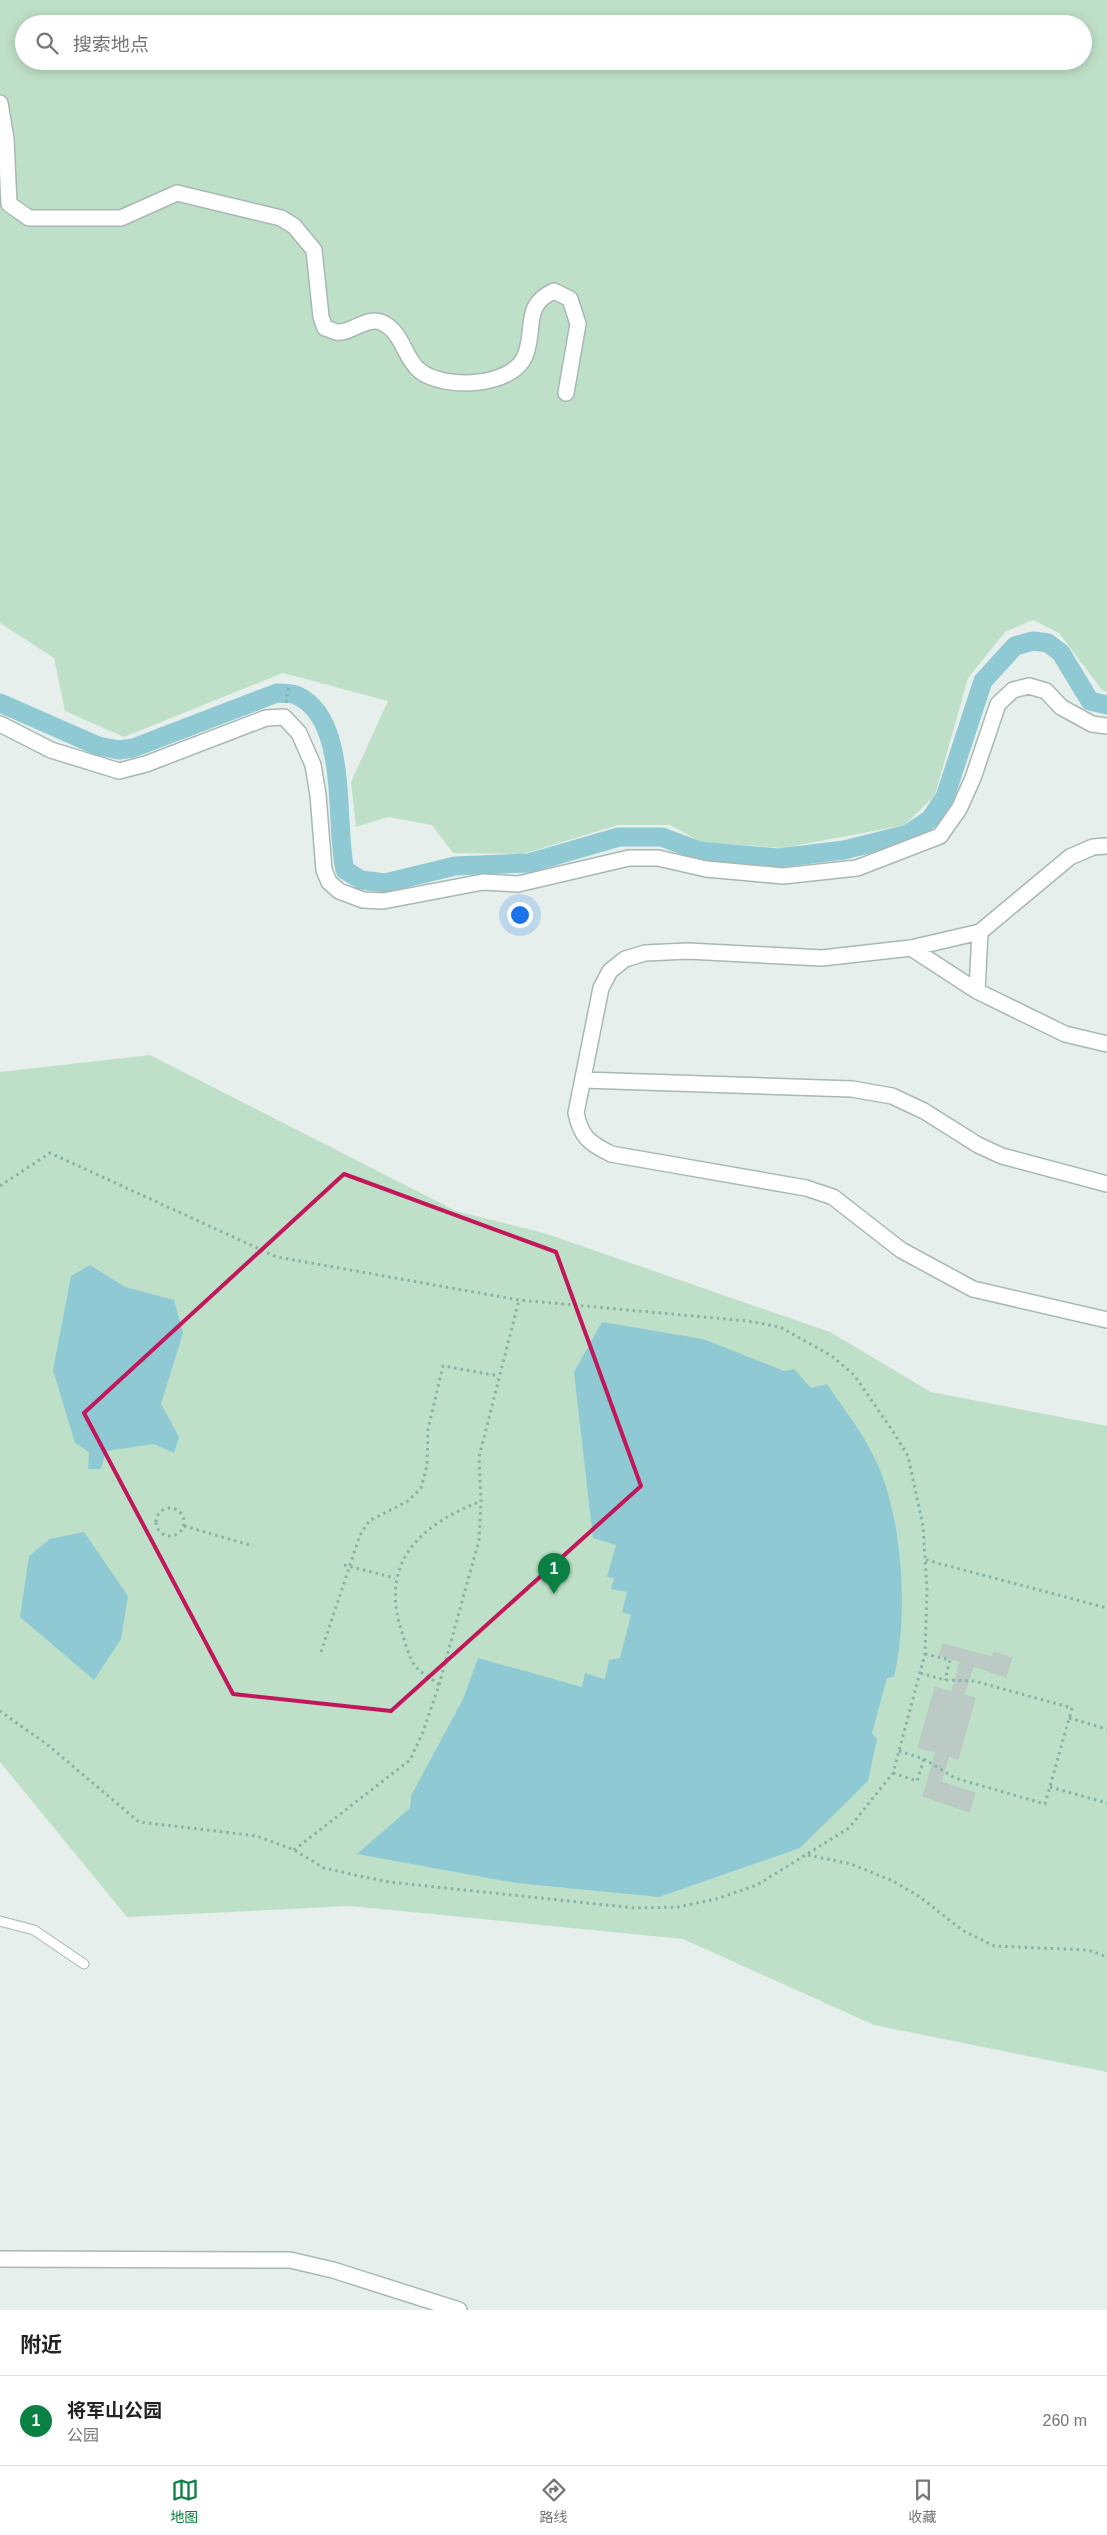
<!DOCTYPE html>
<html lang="zh">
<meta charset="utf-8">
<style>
body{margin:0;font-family:Helvetica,"Noto Sans SC",sans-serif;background:#f6f6f6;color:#222}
.you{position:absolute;left:519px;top:914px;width:18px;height:18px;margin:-12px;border:4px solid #fff;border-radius:50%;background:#1a73e8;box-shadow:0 0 0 8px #1a73e833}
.badge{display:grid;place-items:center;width:32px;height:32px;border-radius:50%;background:#0b8043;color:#fff;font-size:16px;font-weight:700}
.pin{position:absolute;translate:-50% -41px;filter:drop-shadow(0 1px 2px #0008)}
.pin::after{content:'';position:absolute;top:26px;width:18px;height:15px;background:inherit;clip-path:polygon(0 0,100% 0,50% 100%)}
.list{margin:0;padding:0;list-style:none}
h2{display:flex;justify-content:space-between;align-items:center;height:65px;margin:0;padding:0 20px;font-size:21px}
h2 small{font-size:16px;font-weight:400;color:#767676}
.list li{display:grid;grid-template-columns:32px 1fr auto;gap:15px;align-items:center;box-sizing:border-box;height:90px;padding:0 20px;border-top:1px solid #e0e0e0}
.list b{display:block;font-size:19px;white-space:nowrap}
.list p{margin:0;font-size:16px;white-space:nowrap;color:#767676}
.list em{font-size:16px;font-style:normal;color:#767676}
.icon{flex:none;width:28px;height:28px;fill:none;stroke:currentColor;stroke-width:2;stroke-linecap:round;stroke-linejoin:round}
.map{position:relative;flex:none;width:1107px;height:2310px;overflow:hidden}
.search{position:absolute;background:#fff;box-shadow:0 2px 12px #0003;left:15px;right:15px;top:15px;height:55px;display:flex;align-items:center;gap:12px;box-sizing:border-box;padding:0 18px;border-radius:28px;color:#767676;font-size:19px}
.sheet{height:155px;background:#fff}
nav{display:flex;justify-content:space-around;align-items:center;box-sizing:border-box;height:70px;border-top:1px solid #e0e0e0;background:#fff;font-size:14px;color:#767676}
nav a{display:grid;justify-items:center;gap:2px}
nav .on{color:#0b8043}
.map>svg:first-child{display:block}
.green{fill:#bfe0c8;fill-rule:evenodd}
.water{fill:#8ec9d4}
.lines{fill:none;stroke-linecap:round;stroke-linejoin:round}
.canal{stroke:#8ec9d4;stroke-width:19}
.building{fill:#bbcac4;stroke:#b8c9c2}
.lane-casing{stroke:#a8b8b2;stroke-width:11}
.street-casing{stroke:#a8b8b2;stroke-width:18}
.path{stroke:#86b3a5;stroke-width:3;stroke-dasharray:2.5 4;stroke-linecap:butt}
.lane{stroke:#fff;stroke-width:9}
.street{stroke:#fff;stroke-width:15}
.marked{fill:none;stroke:#c2185b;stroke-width:4;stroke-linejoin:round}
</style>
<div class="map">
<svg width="1107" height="2310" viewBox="0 0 1107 2310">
<rect width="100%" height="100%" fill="#e6efeb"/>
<path class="green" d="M0,0h1107v692l-5,-2 -43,-57 -26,-13 -28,12 -37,46 -33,117 -30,30 -122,23 -82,-6 -31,-17h-52l-95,29 -70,-1 -21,-28 -44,-8 -32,10 -5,-45 37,-81 -105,-28 -159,64 -59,-26 -11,-53 -54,-35zM24,24h1059v37h-1059z
M150,1055l306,156 88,22 286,99 101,60 176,34v646l-233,-47 -191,-86 -333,-33 -223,11 -127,-155v-690z"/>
<path class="water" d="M90,1265l35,22 49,13 9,33 -22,71 18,33 -5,16 -20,-9 -48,7 -5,18h-13l1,-17 -14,-9 -22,-73 18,-94z
M602,1322l101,17 81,32 10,-2 17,19 16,-4c15,23 34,46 46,71 30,57 36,159 21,222l-7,1 -15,55 5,6 -9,42 -68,67 -141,49 -143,-14 -159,-29 53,-46 1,-12 52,-97 15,-41 104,29 3,-14 20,6 4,-19 11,-2 11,-43 -9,-3 5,-20 -16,-3 3,-11 -7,-1 9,-32 -23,-7 -19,-166z
M84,1532l44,64 -7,43 -27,41 -74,-63 9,-61 21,-17z"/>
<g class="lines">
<path class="canal" d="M0,703l98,43 21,4 14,-2 144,-55c6,0 14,0 19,2 54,23 38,129 49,175l16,10 24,3 70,-17 74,-3 90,-26h43l37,14 79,7 66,-8 64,-16 22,-15 15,-22 38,-116 32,-35 18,-5 15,2 13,10 29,48 17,4"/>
</g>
<path class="building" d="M943,1644l49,13 2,-5 18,6 -6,19 -67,-22z
M960,1662l13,4 -9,29 11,3 -17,61 -9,-3 -8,26 34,11 -6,19 -46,-16 13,-44 -18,-4 17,-61 17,5z"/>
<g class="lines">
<g class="lane-casing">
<path id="lane" d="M0,1921l34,9 50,34"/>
</g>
<g class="street-casing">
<path id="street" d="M0,103l6,36 3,65 20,14h92l56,-25 104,25 13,8 20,24 7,67 4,11c4,1 8,3 11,4 16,2 31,-17 47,-9 20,10 21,35 37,48 25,19 92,16 105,-15 11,-26 -3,-51 29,-65l16,8 8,25 -12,69
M0,724l51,26 68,21 27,-7 120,-46 18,-1 15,16 14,32 5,30 6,75 5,12 10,9 24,9 20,1 100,-19 35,2 111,-26h29l48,11 77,7 74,-8 83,-32 19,-27 14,-31 25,-74 15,-14 16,-4 17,5 15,16 31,17 15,2
M1107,846l-14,1 -23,10 -90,75 -69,16 -89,10 -134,-7 -43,2 -20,6 -15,12 -9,17 -25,125c5,24 13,30 35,41l195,34 27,9 68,53 72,39 134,31
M911,948l66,43 88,43 42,10
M977,991l3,-59
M583,1080l269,9 40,7 32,15 54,34 24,11 105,28
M0,2259l290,1 43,10 126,40"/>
</g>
<path class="path" d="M286,703l3,-19
M0,1186l50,-33 227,104 242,43 229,21 32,6 52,29 22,19 38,55 16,26 15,70 4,63 -2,65 -32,119 -44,55 -92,57 -41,14 -38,8 -43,1 -246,-26 -34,-7 -31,-7 -30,-18 -37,-14 -118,-14 -90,-76 -49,-35
M156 1522a14 14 0 1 1 28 0a14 14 0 1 1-28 0Z
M184,1526l69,20
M926,1560l181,48
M344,1565l51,13
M321,1652l39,-117 9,-14 39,-20 13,-13 6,-23 1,-36 15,-63 56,10
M925,1654l25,6 -5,20
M439,1685c-7,-6 -18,-12 -24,-19 -7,-11 -11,-27 -15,-40 -19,-67 23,-102 81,-125
M1069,1718l38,11
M899,1751l25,8 31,19 90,26 27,-96 -98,-27 -29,-1 -25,-7
M893,1773l24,8 7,-22
M1050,1787l57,16
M294,1850l116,-90 13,-28 16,-47 40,-145 2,-39 -2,-44 40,-157
M808,1855l43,9 42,17 27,16 42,33 32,16 94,4 19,7"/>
<use href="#lane" class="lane"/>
<use href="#street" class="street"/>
</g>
<path class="marked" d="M344,1174l212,78 85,234 -250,225 -158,-17 -149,-281z"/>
</svg>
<div class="you"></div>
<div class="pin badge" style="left:554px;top:1594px">1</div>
<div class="search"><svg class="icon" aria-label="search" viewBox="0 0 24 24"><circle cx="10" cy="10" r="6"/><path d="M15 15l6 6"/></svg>搜索地点</div>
</div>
<section class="sheet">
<h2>附近<small></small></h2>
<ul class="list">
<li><span class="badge">1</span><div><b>将军山公园</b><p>公园</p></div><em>260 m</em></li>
</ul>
</section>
<nav>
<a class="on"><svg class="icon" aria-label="map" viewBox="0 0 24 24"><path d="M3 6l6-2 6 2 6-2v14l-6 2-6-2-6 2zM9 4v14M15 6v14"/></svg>地图</a>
<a><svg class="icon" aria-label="directions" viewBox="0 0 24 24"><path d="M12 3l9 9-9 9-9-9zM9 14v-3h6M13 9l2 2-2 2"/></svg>路线</a>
<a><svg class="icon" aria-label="saved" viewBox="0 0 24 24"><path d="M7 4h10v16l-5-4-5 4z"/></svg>收藏</a>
</nav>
